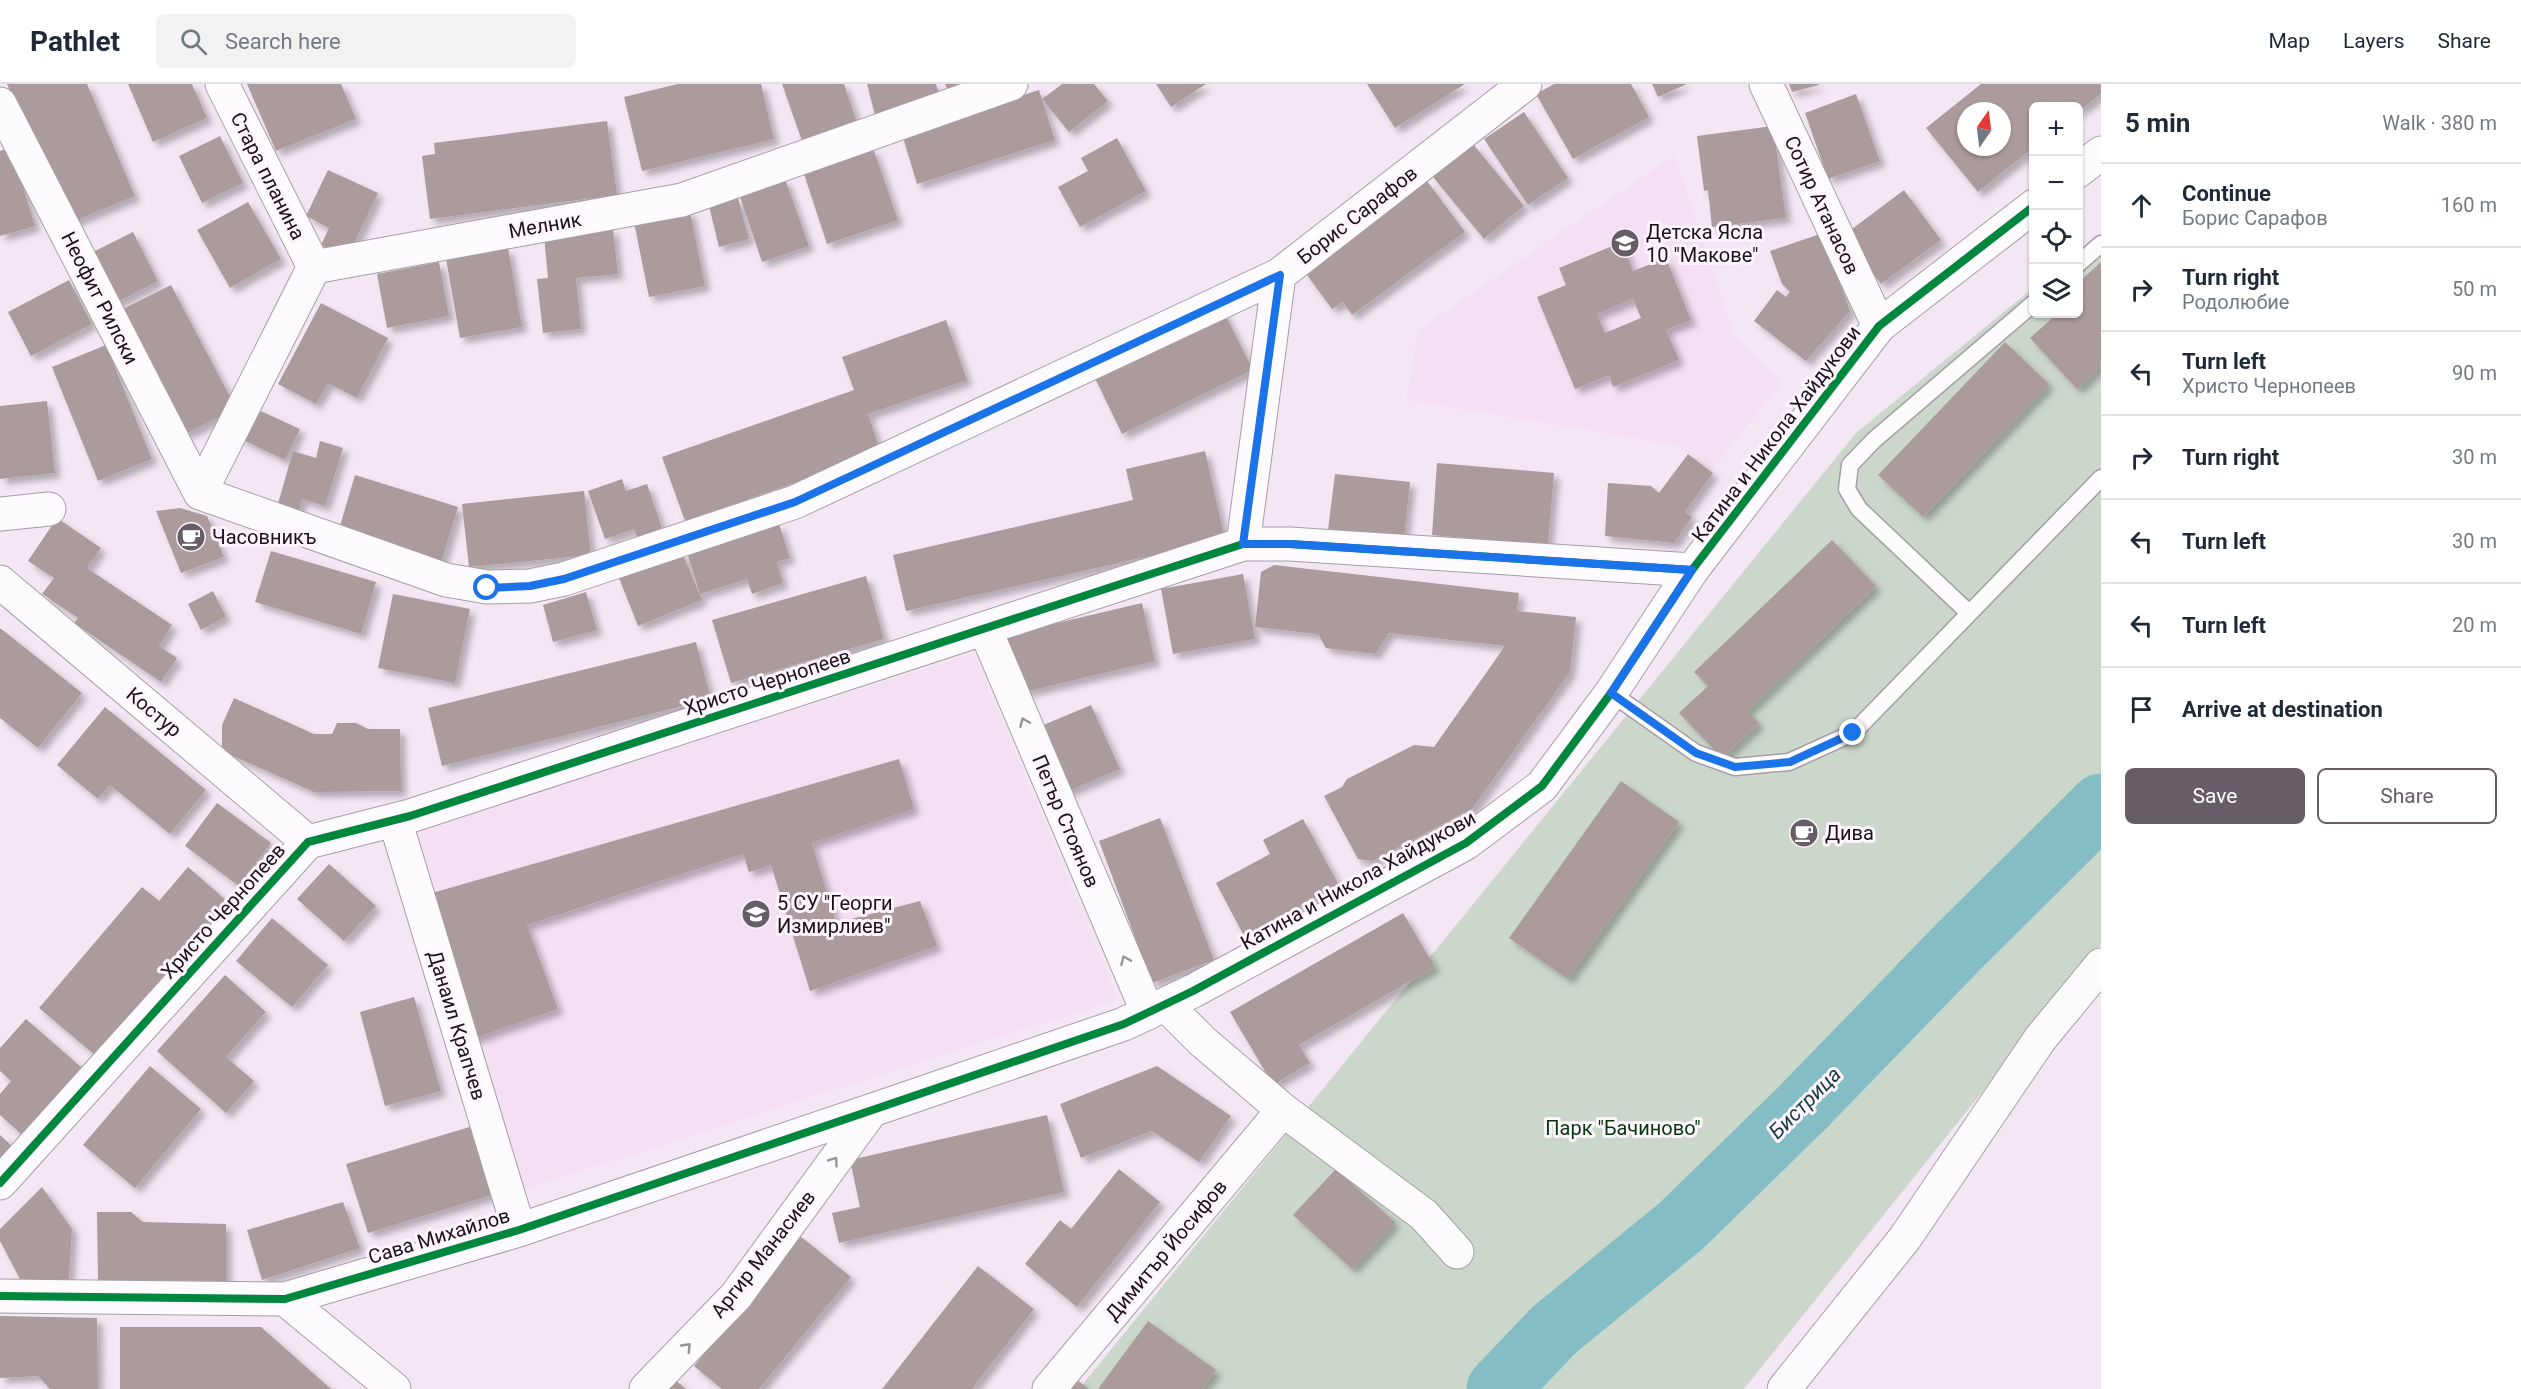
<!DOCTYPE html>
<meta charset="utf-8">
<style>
body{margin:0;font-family:Roboto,sans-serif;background:#f2f2f3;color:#1f2937}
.controls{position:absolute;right:18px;top:18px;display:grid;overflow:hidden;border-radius:9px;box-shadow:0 2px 4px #0004}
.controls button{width:54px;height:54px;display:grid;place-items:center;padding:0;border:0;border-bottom:2px solid #e0e1e3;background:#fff;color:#1f2937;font:30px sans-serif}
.compass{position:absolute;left:1957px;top:18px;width:54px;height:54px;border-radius:50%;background:#fff;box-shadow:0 2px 4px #0004;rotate:14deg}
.stop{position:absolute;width:18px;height:18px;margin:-14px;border:4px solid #1a73e8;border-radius:50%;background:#fff}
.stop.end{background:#1a73e8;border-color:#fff;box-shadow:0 2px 6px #0008}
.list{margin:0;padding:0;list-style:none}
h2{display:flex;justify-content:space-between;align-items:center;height:78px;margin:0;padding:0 24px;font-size:26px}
h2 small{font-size:20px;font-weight:400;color:#747a83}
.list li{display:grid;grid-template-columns:39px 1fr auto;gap:18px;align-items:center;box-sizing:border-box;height:84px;padding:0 24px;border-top:2px solid #e0e1e3}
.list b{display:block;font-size:22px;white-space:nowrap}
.list p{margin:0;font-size:20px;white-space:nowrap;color:#747a83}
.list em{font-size:20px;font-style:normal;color:#747a83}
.actions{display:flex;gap:12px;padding:18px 24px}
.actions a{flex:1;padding:14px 0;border:2px solid #665d66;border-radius:9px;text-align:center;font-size:21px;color:#665d66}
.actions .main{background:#665d66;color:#fff}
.icon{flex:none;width:33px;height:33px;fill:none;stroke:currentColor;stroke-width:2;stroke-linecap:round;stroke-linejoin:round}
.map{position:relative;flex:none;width:2101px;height:1305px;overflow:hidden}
header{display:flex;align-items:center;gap:36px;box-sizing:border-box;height:84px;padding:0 30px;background:#fff;border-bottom:2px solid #e0e1e3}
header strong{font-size:28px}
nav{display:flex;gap:33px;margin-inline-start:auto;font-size:21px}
.search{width:420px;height:54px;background:#f2f2f3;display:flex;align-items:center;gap:15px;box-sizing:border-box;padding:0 21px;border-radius:9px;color:#747a83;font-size:22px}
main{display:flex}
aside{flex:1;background:#fff}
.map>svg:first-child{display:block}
.built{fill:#f4dff3}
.green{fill:#ccd7cb}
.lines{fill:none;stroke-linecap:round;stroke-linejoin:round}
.river{stroke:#84bdc4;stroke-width:63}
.building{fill:#ac9b9d;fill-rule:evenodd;filter:url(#shadow)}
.service-casing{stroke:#a79ea7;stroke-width:19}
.minor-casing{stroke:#a79ea7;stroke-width:35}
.service{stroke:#fdfbfd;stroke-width:16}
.minor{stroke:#fdfbfd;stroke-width:33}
.cycleway-casing{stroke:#fdf4fd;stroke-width:11}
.cycleway{stroke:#00873e;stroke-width:8}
.oneway{stroke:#979397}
.route{stroke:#1a73e8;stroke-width:8}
.labels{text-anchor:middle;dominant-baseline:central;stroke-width:6;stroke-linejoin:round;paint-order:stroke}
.street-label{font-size:20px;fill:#1a131a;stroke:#fdf4fd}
.poi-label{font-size:20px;fill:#1a131a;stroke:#fdf4fd;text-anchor:start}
.park-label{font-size:20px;fill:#04380a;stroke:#fdf4fd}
.water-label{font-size:21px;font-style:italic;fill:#163f41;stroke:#fdf4fd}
</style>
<header>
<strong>Pathlet</strong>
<div class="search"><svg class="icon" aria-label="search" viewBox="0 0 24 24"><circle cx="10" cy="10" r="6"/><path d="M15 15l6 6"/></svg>Search here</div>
<nav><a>Map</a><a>Layers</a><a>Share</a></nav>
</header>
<main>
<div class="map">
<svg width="2101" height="1305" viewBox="0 0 2101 1305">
<defs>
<filter id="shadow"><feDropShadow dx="5.5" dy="5.5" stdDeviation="3" flood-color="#0004"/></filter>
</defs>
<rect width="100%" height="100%" fill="#f3e7f3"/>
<path class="built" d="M1675,71l59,180 48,47 -70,89 -33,-25 -272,-46 11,-70z
M974,569l144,346 -599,192 -116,-361 395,-121z"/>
<path class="green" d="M2101,149v711l-357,445h-665l777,-956 177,-145 1,26h44l1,-63z"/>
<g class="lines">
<path class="river" d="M1498,1305l56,-59 127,-104 122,-119 155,-160 143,-142"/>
</g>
<path class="building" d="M7,0h80l48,112 -68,28z
M128,0h64l15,34 -54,24z
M247,0h94l15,35 -80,32z
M678,0h83l13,55 -132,32 -18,-74z
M782,0h62l13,39 -55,18z
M867,0h69l4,13 -65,18z
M945,0h39l-34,13z
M1062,0h32l14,17 -39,31 -27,-33z
M1156,0h50l-35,23z
M1367,0h98l-70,44z
M1554,0h77l18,33 -76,42 -37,-65z
M1652,0h35l-29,13z
M1789,0h30v1l-27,7z
M1981,0h120v10l-23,18v-6h-44v41l-56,45 -52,-64zM1966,27h36v36h-36z
M1039,6l16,50 -138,44 -15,-50z
M1856,10l24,67 -52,18 -23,-66z
M1524,28l44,66 -40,27 -44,-66z
M607,37l10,74 -187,24 -8,-63 13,-2 -1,-11z
M1773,42l13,92 -74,9 -4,-37 -4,1 -7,-55z
M220,52l23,47 -41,20 -23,-47z
M1117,54l29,53 -66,36 -22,-40 30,-16 -7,-13z
M1473,60l51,62 -40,33 -51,-62z
M11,63l24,79 -35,10v-85z
M873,64l25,72 -71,24 -24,-73z
M328,86l50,23 -31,65 -26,-13 8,-17 -23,-12z
M785,95l24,67 -47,16 -23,-68z
M1427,97l38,51 -113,83 -9,-13 -11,7 -28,-38z
M1904,106l37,50 -60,44 -37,-49z
M738,114l11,41 -30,8 -10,-41z
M248,118l33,57 -51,29 -33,-58z
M690,127l15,75 -56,11 -15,-75z
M613,145l5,45 -42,4 5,51 -38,4 -6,-54 11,-1 -4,-42z
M133,148l25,49 -50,26 -25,-50z
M1823,149l27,78 -44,50 -52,-40 23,-31 9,7 4,-5 -8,-8 -12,-33z
M1622,158l11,29 33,-13 25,62 -25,10 13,30 -66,27 -4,-12 -34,14 -38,-92 29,-12 -7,-17zM1633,215l8,19 -36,15 -8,-19z
M508,164l14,79 -62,11 -14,-79z
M439,178l10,54 -62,12 -10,-54z
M2101,178v104l-24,23 -47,-51 27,-24h21v-31z
M69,196l23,44 -61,32 -23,-44z
M171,201l65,123 -52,27 -65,-124z
M321,219l67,35 -31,60 -29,-15 -12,21 -38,-20z
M1223,226l30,60 -131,64 -29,-60z
M946,236l21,60 -99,34 13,39 -196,68 -23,-64 192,-67 -12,-33z
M2005,258l44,42 -126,133 -45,-42z
M106,261l46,114 -54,22 -46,-114z
M47,317l8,72 -55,6v-73z
M254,324l46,21 -15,31 -46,-22z
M320,357l23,7 -18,58 -23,-7 -4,14 -21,-6 16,-56 23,7z
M1205,367l20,88 -319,72 -13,-56 240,-55 -7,-31z
M1688,370l25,19 -28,39 7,5 -18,26 -69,-7 3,-53 43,3 8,7z
M1437,379l117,10 -6,72 -116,-10z
M1335,390l75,8 -6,56 -76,-8z
M355,391l103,32 -18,60 -103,-31z
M622,395l4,12 21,-7 16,47 -25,9 -4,-11 -29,10 -17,-48z
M584,407l7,64 -122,12 -7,-63z
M180,424l27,8 17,41 -43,16 -25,-62z
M57,434l44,30 -14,20 85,57 -13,21 18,12 -16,24 -87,-59 4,-5 -36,-24 12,-16 -26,-17z
M779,440l11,34 -13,4 6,21 -31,11 -5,-15 -47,15 -13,-41z
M1832,456l44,46 -129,125 12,12 -37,35 -43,-45 29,-27 -14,-14z
M271,467l105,31 -15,52 -106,-32z
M682,468l20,48 -64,26 -19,-48z
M1274,481l245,28 -2,18 59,6 -6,55 -97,136 -100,53 -15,-2 -34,-63 18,-9 5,-8 67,-34 20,2 71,-101 -116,-13 -14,21 -49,-6 -8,-14 -63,-7 6,-55z
M1243,490l12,65 -82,15 -12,-65z
M866,492l18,63 -153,44 -19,-63z
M213,507l13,26 -25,13 -13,-26z
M586,508l11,38 -44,12 -10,-37z
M393,510l77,15 -15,74 -77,-15z
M1142,519l13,58 -135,32 -14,-58z
M0,544l82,65 -44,55 -38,-30z
M696,558l15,57 -269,67 -14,-58z
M234,614l80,36h18l5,-11h19l12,6h32l1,62 -87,1 -92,-41v-26z
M1091,621l29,64 -58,25 -28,-65z
M105,623l101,83 -36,44 -60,-49 -12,14 -41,-34z
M899,675l15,50 -102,34 24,80 84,-22 17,45 -127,45 -39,-126 -22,7 -6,-18 -216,71 31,84 -91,32 -42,-146z
M1621,697l58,41 -111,157 -59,-41z
M217,719l54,40 -32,43 -54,-40z
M1160,734l54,142 -62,23 -53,-142z
M1303,735l36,66 -95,51 -28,-53 54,-29 -7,-14z
M329,780l47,42 -32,35 -47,-42z
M188,783l39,34 -131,155 -57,-48 103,-121 17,14z
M1403,829l32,54 -136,78 11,18 -37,22 -43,-73z
M272,834l56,47 -36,42 -56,-46z
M225,891l41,37 -40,45 28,24 -28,32 -69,-62z
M414,913l27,94 -56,15 -25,-94z
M26,935l63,55 -60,67 -29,-26v-21l11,-13 -11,-10v-23z
M150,982l51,43 -66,79 -52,-43z
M1157,982l74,50 -32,46 -47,-31 -71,27 -21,-54z
M1047,1031l17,77 -225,51 -7,-30 28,-6 -10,-47z
M473,1042l22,68 -127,39 -22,-69z
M0,1051l13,12 -13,14z
M1119,1085l41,33 -83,105 -52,-43 35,-44 11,9z
M1336,1085l59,53 -43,47 -59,-54z
M42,1103l30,42 -3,50 -48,2 -21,-40v-12z
M343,1118l17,46 -98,32 -15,-50z
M97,1128h34l12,10 83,2v57l-128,-1z
M800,1152l51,41 -92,112h-37l-28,-23z
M978,1182l56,43 -62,80h-90z
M0,1232l97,2 1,71h-48l-12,-13 -38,2z
M1148,1237l68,49 -14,19h-104z
M120,1243h141l70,62h-211z
M674,1295l12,10h-21z
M1076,1295l13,10h-21z"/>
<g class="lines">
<g class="service-casing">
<path id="service" d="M2078,180l23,-20
M1969,529l-110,-104 -12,-20 3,-24 24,-25 160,-137
M1611,609l85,60 39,14 54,-5 64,-29 248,-255"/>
</g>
<g class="minor-casing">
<path id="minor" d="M222,0l92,183
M1766,0l113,242
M0,20l200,389
M2078,87l23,-18
M314,183l368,-67 329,-116
M200,409l246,87 41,7 43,-1 34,-7 231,-77 484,-227 246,-191
M200,409l114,-226
M0,430l49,-5
M1243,460l36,-269
M0,498l308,260
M985,545l163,384
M395,736l124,410
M1166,921l36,36 81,69 141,105 33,37
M0,1099l308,-341 102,-26 833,-272h47l402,26
M0,1212l285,3 234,-69 374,-127 231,-79 69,-33 273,-148 76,-57 69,-93 81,-123 187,-244 155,-120
M285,1215l109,90
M646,1305l90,-93 135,-185
M1049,1305l234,-279
M1784,1305l121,-151 135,-199 61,-74"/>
</g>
<use href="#service" class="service"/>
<use href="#minor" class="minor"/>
<g class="cycleway-casing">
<path id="cycleway" d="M0,1099l308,-341 102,-26 833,-272h47l402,26
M0,1212l285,3 234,-69 374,-127 231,-79 69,-33 273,-148 76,-57 69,-93 81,-123 187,-244 155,-120"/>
</g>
<use href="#cycleway" class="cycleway"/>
</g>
<defs><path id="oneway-chevron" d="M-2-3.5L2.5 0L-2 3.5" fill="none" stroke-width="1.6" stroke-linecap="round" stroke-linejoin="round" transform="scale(1.5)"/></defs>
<g class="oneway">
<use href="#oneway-chevron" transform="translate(1024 638) rotate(-113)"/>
<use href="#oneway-chevron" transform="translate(1125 876) rotate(-113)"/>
<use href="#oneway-chevron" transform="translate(834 1077) rotate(-54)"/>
<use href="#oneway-chevron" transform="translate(687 1263) rotate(-46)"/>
</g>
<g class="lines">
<path class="route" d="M487,504l43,-2 34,-7 231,-77 485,-227 -37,269h47l402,26 -81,123 85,60 39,14 55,-5 63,-29"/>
</g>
<defs>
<g id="school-disc" transform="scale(1.5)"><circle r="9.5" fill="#665d66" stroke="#fdf4fd"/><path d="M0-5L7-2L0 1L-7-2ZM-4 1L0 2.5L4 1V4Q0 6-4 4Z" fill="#fff"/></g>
<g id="cafe-disc" transform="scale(1.5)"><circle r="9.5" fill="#665d66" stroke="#fdf4fd"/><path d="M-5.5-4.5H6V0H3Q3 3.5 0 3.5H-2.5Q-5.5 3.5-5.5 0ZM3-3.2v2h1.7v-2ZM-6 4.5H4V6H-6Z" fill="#fff"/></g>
</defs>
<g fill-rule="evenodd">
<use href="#school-disc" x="1625" y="159"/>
<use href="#cafe-disc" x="191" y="453"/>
<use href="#cafe-disc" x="1804" y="749"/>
<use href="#school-disc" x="756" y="830"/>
</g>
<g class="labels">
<g class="street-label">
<text transform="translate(268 92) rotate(63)">Стара планина</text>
<text transform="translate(1822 121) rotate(65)">Сотир Атанасов</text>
<text transform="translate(1357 131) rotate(-38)">Борис Сарафов</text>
<text transform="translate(545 141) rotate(-10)">Мелник</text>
<text transform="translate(100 214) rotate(63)">Неофит Рилски</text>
<text transform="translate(1776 350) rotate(-53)">Катина и Никола Хайдукови</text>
<text transform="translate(767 598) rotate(-18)">Христо Чернопеев</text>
<text transform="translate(154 628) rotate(40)">Костур</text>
<text transform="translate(1066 737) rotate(67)">Петър Стоянов</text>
<text transform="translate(1358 796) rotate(-29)">Катина и Никола Хайдукови</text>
<text transform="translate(223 827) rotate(-48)">Христо Чернопеев</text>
<text transform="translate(457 941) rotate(73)">Данаил Крапчев</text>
<text transform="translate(439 1152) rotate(-17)">Сава Михайлов</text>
<text transform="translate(1166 1166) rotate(-50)">Димитър Йосифов</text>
<text transform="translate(763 1170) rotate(-52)">Аргир Манасиев</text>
</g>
<g class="poi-label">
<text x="1646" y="148">Детска Ясла<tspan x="1646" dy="23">10 "Макове"</tspan></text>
<text x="212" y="453">Часовникъ</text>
<text x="1825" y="749">Дива</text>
<text x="777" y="819">5 СУ "Георги<tspan x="777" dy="23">Измирлиев"</tspan></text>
</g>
<g class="park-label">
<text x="1623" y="1044">Парк "Бачиново"</text>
</g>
<g class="water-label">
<text transform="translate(1805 1019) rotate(-45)">Бистрица</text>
</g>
</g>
</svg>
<div class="controls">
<button>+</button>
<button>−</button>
<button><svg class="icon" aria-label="locate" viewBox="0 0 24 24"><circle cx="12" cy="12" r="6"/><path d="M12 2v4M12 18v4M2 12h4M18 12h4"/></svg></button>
<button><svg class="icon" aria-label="layers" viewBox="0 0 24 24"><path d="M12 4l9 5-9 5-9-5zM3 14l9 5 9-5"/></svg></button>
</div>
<svg class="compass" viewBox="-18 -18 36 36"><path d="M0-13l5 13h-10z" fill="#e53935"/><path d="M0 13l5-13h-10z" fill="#747a83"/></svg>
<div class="stop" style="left:487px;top:504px"></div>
<div class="stop end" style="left:1853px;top:649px"></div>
</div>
<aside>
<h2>5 min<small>Walk · 380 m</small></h2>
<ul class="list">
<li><svg class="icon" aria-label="ahead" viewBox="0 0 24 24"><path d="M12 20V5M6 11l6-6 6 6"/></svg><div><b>Continue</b><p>Борис Сарафов</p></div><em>160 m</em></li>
<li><svg class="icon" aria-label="right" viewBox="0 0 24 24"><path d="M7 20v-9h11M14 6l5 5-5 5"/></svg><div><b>Turn right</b><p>Родолюбие</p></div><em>50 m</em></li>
<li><svg class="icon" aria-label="left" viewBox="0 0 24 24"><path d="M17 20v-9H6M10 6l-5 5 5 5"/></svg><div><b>Turn left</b><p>Христо Чернопеев</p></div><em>90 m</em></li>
<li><svg class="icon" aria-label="right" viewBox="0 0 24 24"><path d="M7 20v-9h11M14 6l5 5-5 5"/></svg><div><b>Turn right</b></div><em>30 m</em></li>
<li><svg class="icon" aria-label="left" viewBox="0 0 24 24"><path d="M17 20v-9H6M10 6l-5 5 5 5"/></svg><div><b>Turn left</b></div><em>30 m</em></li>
<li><svg class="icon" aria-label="left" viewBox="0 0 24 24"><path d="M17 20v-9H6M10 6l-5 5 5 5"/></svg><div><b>Turn left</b></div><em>20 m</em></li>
<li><svg class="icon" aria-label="arrive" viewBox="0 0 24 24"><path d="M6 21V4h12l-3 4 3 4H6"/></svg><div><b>Arrive at destination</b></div></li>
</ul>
<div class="actions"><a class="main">Save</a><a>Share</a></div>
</aside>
</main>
